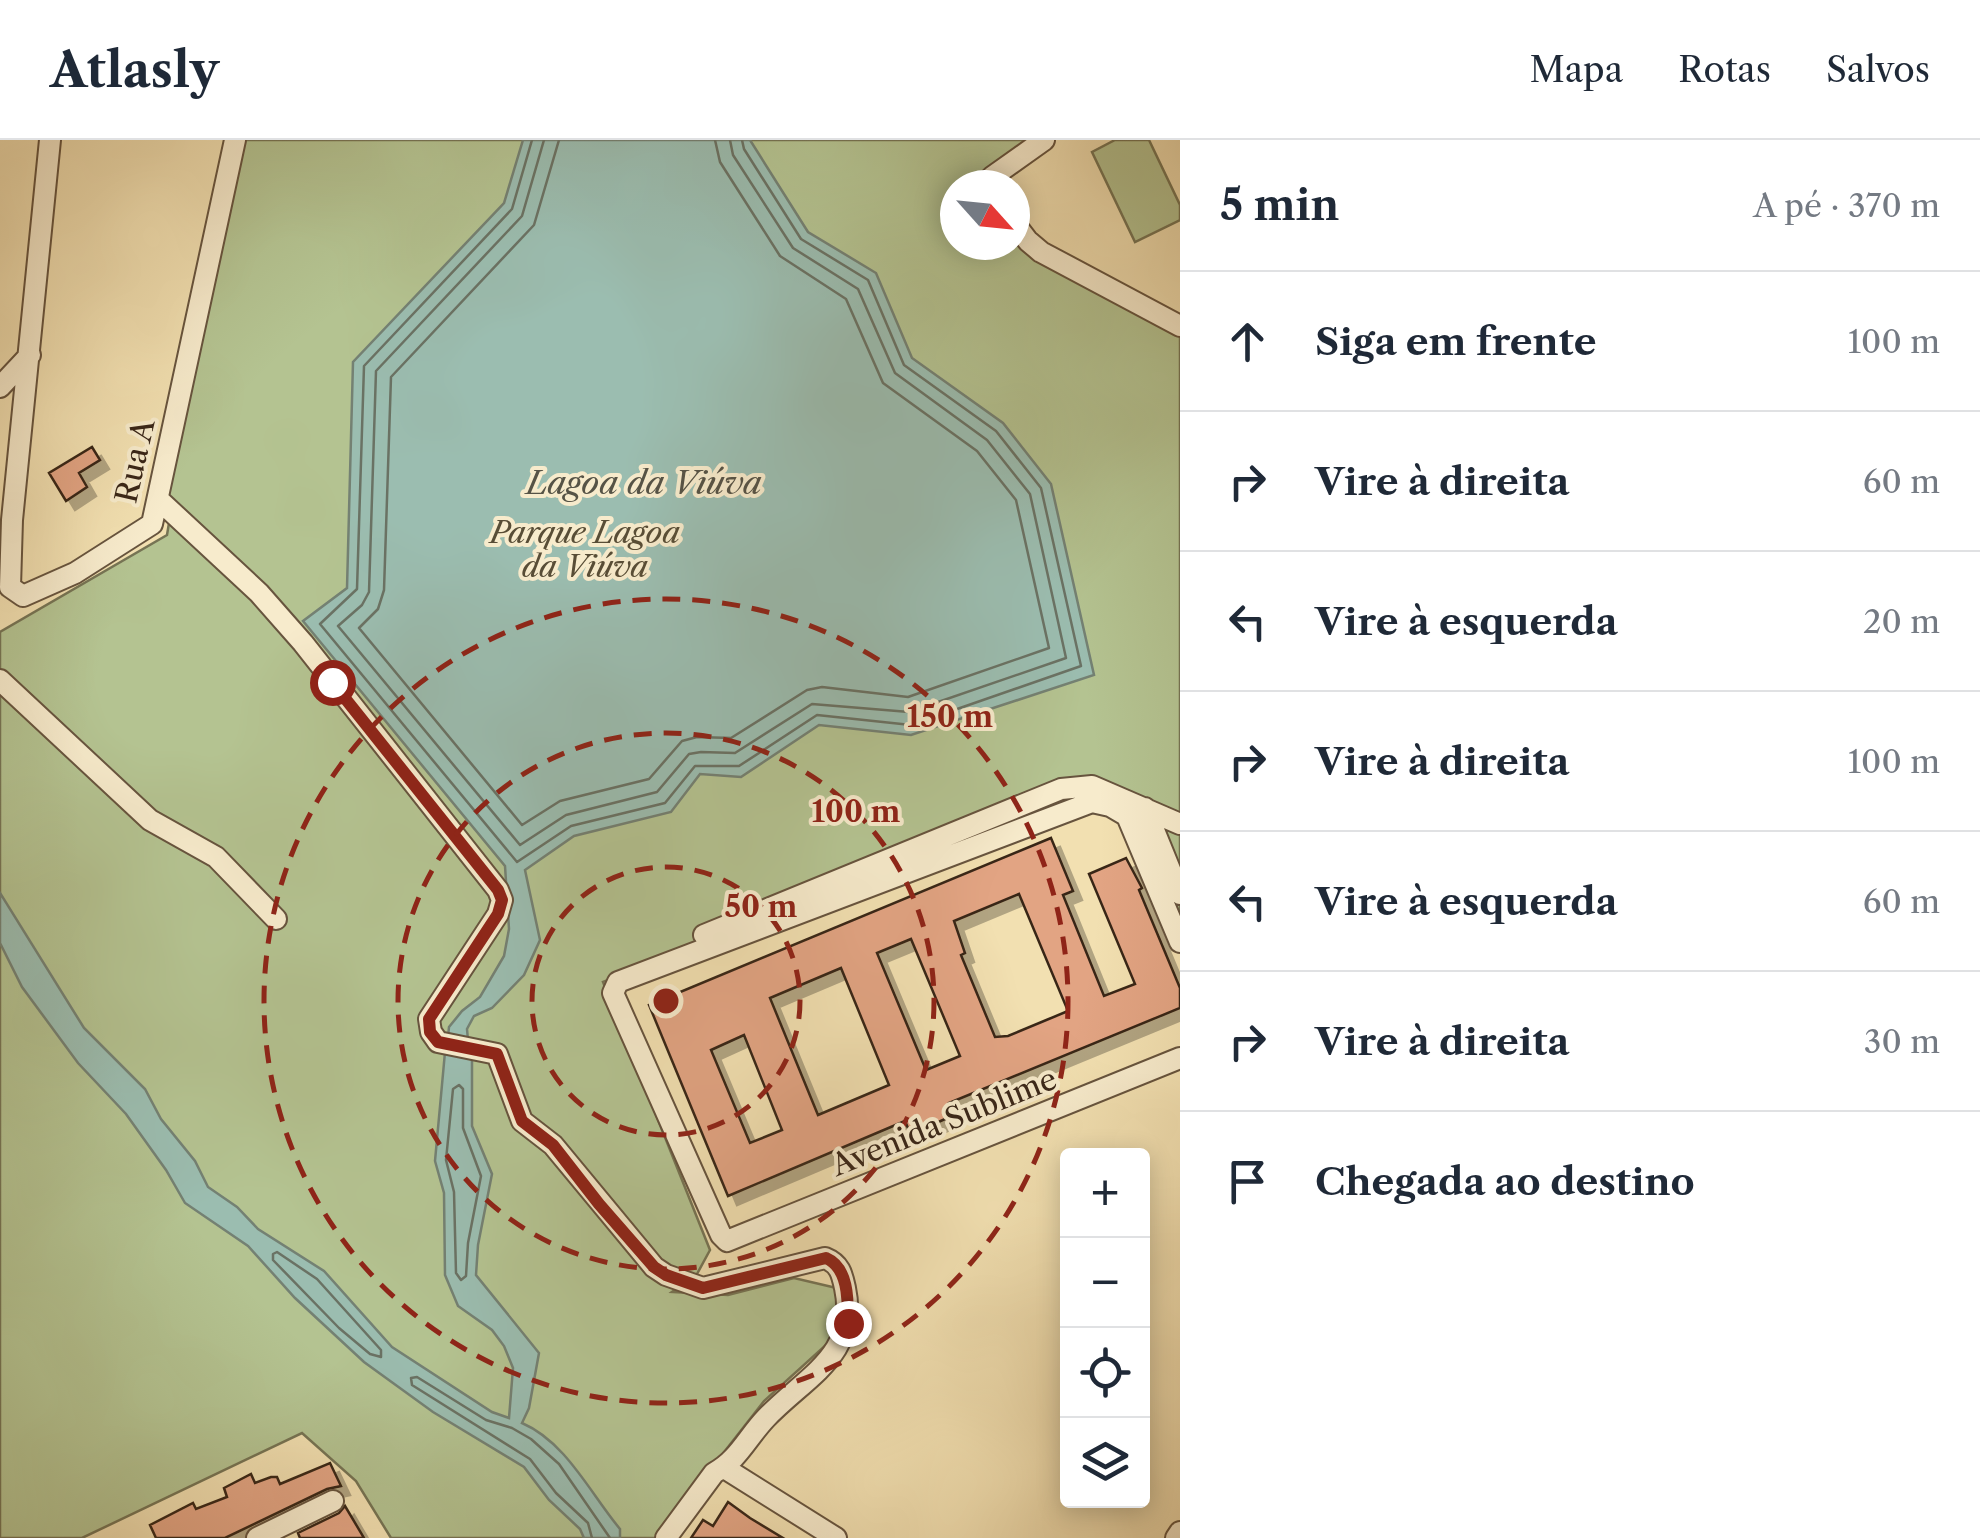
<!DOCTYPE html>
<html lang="pt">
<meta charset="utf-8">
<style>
body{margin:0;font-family:"Libre Caslon Text",serif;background:#f6f6f7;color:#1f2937}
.controls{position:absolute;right:30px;bottom:30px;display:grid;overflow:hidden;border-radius:10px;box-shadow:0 5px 25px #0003}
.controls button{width:90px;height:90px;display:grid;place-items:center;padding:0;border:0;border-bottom:2px solid #e0e1e3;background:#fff;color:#1f2937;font:50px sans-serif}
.compass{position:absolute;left:940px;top:30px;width:90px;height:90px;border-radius:50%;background:#fff;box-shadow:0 5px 25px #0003;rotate:117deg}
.stop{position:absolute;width:30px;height:30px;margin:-22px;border:8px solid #8f2418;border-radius:50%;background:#fff}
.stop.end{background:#8f2418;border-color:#fff;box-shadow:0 2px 10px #0008}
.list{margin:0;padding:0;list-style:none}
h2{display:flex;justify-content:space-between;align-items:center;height:130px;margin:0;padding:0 40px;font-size:42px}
h2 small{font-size:32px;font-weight:400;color:#747a83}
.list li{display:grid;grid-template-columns:65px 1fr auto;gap:30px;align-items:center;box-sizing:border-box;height:140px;padding:0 40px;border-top:2px solid #e0e1e3}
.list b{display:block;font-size:38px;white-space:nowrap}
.list em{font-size:32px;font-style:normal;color:#747a83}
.icon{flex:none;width:55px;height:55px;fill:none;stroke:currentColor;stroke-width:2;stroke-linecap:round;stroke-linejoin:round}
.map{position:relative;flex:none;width:1180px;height:1398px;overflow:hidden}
header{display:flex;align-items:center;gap:60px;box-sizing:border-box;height:140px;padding:0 50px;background:#fff;border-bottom:2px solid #e0e1e3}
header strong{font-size:48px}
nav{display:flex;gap:55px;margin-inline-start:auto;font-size:35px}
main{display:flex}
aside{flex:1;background:#fff}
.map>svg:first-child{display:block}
.green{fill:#b4c391;stroke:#767454;stroke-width:2.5}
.water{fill:#9bbdb0;stroke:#748173;stroke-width:2.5}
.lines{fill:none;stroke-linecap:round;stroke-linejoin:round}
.shore{stroke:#6a7264;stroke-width:2.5}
.building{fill:#e2a483;stroke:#392618;stroke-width:2.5;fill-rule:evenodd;filter:url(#shadow)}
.minor-casing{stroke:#67543e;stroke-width:24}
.minor{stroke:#f7ebcc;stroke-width:20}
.route{stroke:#8f2418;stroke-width:12}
.ring{fill:none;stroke:#8f2418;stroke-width:5;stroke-dasharray:18 12}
.labels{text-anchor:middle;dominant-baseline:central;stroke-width:8;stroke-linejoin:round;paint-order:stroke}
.street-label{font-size:30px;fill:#392618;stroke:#f7ebcc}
.park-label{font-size:30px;font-style:italic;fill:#584d36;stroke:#f7ebcc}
.water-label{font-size:32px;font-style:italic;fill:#565346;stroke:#f7ebcc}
.centre{fill:#8f2418;stroke:#f7ebcc;stroke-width:5}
.ring-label{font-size:30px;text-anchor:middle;font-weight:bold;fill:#8f2418;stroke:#f7ebcc;stroke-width:8;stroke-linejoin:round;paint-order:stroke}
</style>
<header>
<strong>Atlasly</strong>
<nav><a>Mapa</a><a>Rotas</a><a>Salvos</a></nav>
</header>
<main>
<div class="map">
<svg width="1180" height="1398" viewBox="0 0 1180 1398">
<defs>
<filter id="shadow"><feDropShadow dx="9" dy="9" stdDeviation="0" flood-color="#0004"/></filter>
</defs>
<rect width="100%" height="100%" fill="#f2e0b1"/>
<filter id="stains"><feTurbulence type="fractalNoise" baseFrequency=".002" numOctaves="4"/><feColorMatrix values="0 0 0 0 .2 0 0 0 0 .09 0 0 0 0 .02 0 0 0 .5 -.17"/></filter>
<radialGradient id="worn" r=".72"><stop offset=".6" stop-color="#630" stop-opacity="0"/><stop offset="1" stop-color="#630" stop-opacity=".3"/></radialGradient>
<path class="green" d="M235,0h809l-55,45h-34v60h60v-21l13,17 152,85v593l-38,-96 -59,-30 -480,189 107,268 -13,24 -25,18 56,3 66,-17 51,12 -8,45 -73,66 -93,119 -10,18h-270l-35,-57 -54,-48 -220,105h-82v-906l167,-97 4,-24 -12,-11z
M1115,0h34l31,65v15l-45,22 -43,-90z"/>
<path class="water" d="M523,0h227l58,92 68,41 36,85 91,65 48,61 43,191 -183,60 -92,-10 -78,52 -41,-3 -29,38 -97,24 -49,34 15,70 -16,35 -32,33 -18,8 -7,13 1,11 -20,-3 1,-10 13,-16 18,-14 24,-41 5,-27 -4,-63 -202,-245 44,-33 6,-226 151,-159z
M0,753l84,135 61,61 16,30 34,42 13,26 29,20 21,22 66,42 68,76 100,65 17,6 4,-50 -9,-22 -12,-16 -34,-24 -13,-31 -1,-82 -9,-32 10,-109 22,2 5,6v66l20,48 -14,71 -2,30 63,78 -10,55 -7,15c44,19 68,70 98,106v9h-36l-4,-9 -31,-29 -25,-33 -91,-55 -69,-50 -69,-64 -47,-52 -63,-43 -19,-33 -40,-56 -48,-51 -56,-76 -22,-44z"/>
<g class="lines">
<path class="shore" d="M532,0l-20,69 -148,157 -7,223 -37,35 197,238 54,-36 94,-23 30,-37h44l78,-51 94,10 170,-59 -40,-178 -45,-57 -92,-66 -36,-85 -67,-41 -57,-90 -2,-9
M544,0l-22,76 -146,155 -7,221 -7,13 -24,21 182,219 46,-30 91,-23 32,-38 12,-2 34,1 77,-49 97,8 157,-54 -36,-164 -43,-54 -92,-67 -37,-84 -65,-41 -60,-93 -3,-15
M559,0l-25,85 -143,152 -7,213 -6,19 -19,19 163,197 38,-24 89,-22 33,-38 15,-4 34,1 76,-48 15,-3 86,10 141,-49 -33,-148 -39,-49 -94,-68 -37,-84 -66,-43 -60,-94 -5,-22
M459,945l4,4v39l18,48 -13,67 -2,33 -5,4 -5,-7 -2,-81 -8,-32 7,-71z
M277,1112l40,27 64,71v7l-11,-3 -31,-26 -66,-68v-6z
M592,1398l-4,-15 -32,-30 -26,-34 -118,-74 -1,-7 6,-1 69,43 26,8 19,11 28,25 51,74"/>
</g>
<path class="building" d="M92,307l8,13 -21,13 8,14 -21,14 -17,-28z
M1051,698l22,53 -10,4 41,101 31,-12 -46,-110 37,-16 16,30 -3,2 41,98v20l-231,95 5,12 -20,9 -24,9 -5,-12 -177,75 -79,-191zM1019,754l49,117 -60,25 -13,1 -34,-82 4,-2 -11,-32zM911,799l49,117 -34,14 -49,-117zM841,828l48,117 -71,30 -48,-117zM744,895l38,95 -32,13 -39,-93z
M330,1323l11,23 -14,3 -102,49h-69l-6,-13 43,-22 3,6 31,-12 -3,-9 27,-14 4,9 16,-6h6l3,7z
M728,1362l22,16 33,20h-92l12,-18 10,6z
M345,1366l19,32h-64l-2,-5 41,-20z"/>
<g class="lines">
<g class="minor-casing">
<path id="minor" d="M50,0l-38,380 -2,67 13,9 52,-23 77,-49 83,-384
M989,45l3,-8 52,-37
M1015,84l13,17 13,11 139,74
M0,247l30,-32
M159,360l100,93 44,50 195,247 4,10 -4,14 -69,105 2,13 7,10 59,12 25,67 31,24 101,122 12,8 37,13 122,-30c15,6 17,16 20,30 14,67 -39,88 -79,130 -19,20 -28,42 -52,55l-48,65
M0,540l150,140 66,37 60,62
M1145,668l35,86
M704,795l357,-146 31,-3 88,38
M1180,802l-53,-126 -17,-10 -18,-4 -474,180 -5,11 108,242 6,6 453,-183
M726,1329l110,69
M257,1398l76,-37
M1176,1398l4,-6"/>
</g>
<use href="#minor" class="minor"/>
</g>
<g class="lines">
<path class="route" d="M332,542l166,208 4,10 -4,14 -69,105 1,13 8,10 59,12 25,67 31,24 46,59 55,63 12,8 37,13 123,-30c23,10 22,43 22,65"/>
</g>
<g class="ring">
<circle cx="666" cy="861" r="134"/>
<circle cx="666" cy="861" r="268"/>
<circle cx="666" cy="861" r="402"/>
</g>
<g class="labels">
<g class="street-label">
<text transform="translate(135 321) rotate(-77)">Rua A</text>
<text transform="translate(944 982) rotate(-22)">Avenida Sublime</text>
</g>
<g class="park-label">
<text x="585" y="392">Parque Lagoa<tspan x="585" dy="34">da Viúva</tspan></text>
</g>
<g class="water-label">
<text x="644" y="342">Lagoa da Viúva</text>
</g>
</g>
<circle cx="666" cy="861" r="15" class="centre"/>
<g class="ring-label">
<text x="950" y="587">150 m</text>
<text x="856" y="682">100 m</text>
<text x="761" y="777">50 m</text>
</g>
<rect width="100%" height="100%" filter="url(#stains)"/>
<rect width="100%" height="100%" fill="url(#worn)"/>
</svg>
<div class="controls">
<button>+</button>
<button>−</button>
<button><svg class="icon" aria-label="locate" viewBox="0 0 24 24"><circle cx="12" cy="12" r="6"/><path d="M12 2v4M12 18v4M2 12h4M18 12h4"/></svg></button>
<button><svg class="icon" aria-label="layers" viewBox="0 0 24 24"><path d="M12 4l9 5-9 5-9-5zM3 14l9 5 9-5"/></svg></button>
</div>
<svg class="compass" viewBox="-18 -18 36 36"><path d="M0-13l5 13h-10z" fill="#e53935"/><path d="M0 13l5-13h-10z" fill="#747a83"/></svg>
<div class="stop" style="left:332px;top:542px"></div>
<div class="stop end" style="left:848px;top:1183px"></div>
</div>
<aside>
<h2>5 min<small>A pé · 370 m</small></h2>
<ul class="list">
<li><svg class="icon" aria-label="ahead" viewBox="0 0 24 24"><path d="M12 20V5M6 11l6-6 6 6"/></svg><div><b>Siga em frente</b></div><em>100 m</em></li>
<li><svg class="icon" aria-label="right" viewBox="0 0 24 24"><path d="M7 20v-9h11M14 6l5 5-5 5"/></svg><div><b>Vire à direita</b></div><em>60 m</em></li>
<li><svg class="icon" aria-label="left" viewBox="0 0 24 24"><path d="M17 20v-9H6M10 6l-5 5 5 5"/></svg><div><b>Vire à esquerda</b></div><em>20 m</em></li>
<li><svg class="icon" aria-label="right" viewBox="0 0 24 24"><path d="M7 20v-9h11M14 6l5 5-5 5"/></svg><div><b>Vire à direita</b></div><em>100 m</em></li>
<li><svg class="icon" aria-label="left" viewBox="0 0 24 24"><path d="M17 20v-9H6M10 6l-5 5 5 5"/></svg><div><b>Vire à esquerda</b></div><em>60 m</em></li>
<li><svg class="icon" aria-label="right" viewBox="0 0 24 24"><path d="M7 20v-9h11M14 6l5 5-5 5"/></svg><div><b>Vire à direita</b></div><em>30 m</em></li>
<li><svg class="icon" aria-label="arrive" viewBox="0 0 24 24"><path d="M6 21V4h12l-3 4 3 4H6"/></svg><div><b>Chegada ao destino</b></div></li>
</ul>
</aside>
</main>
